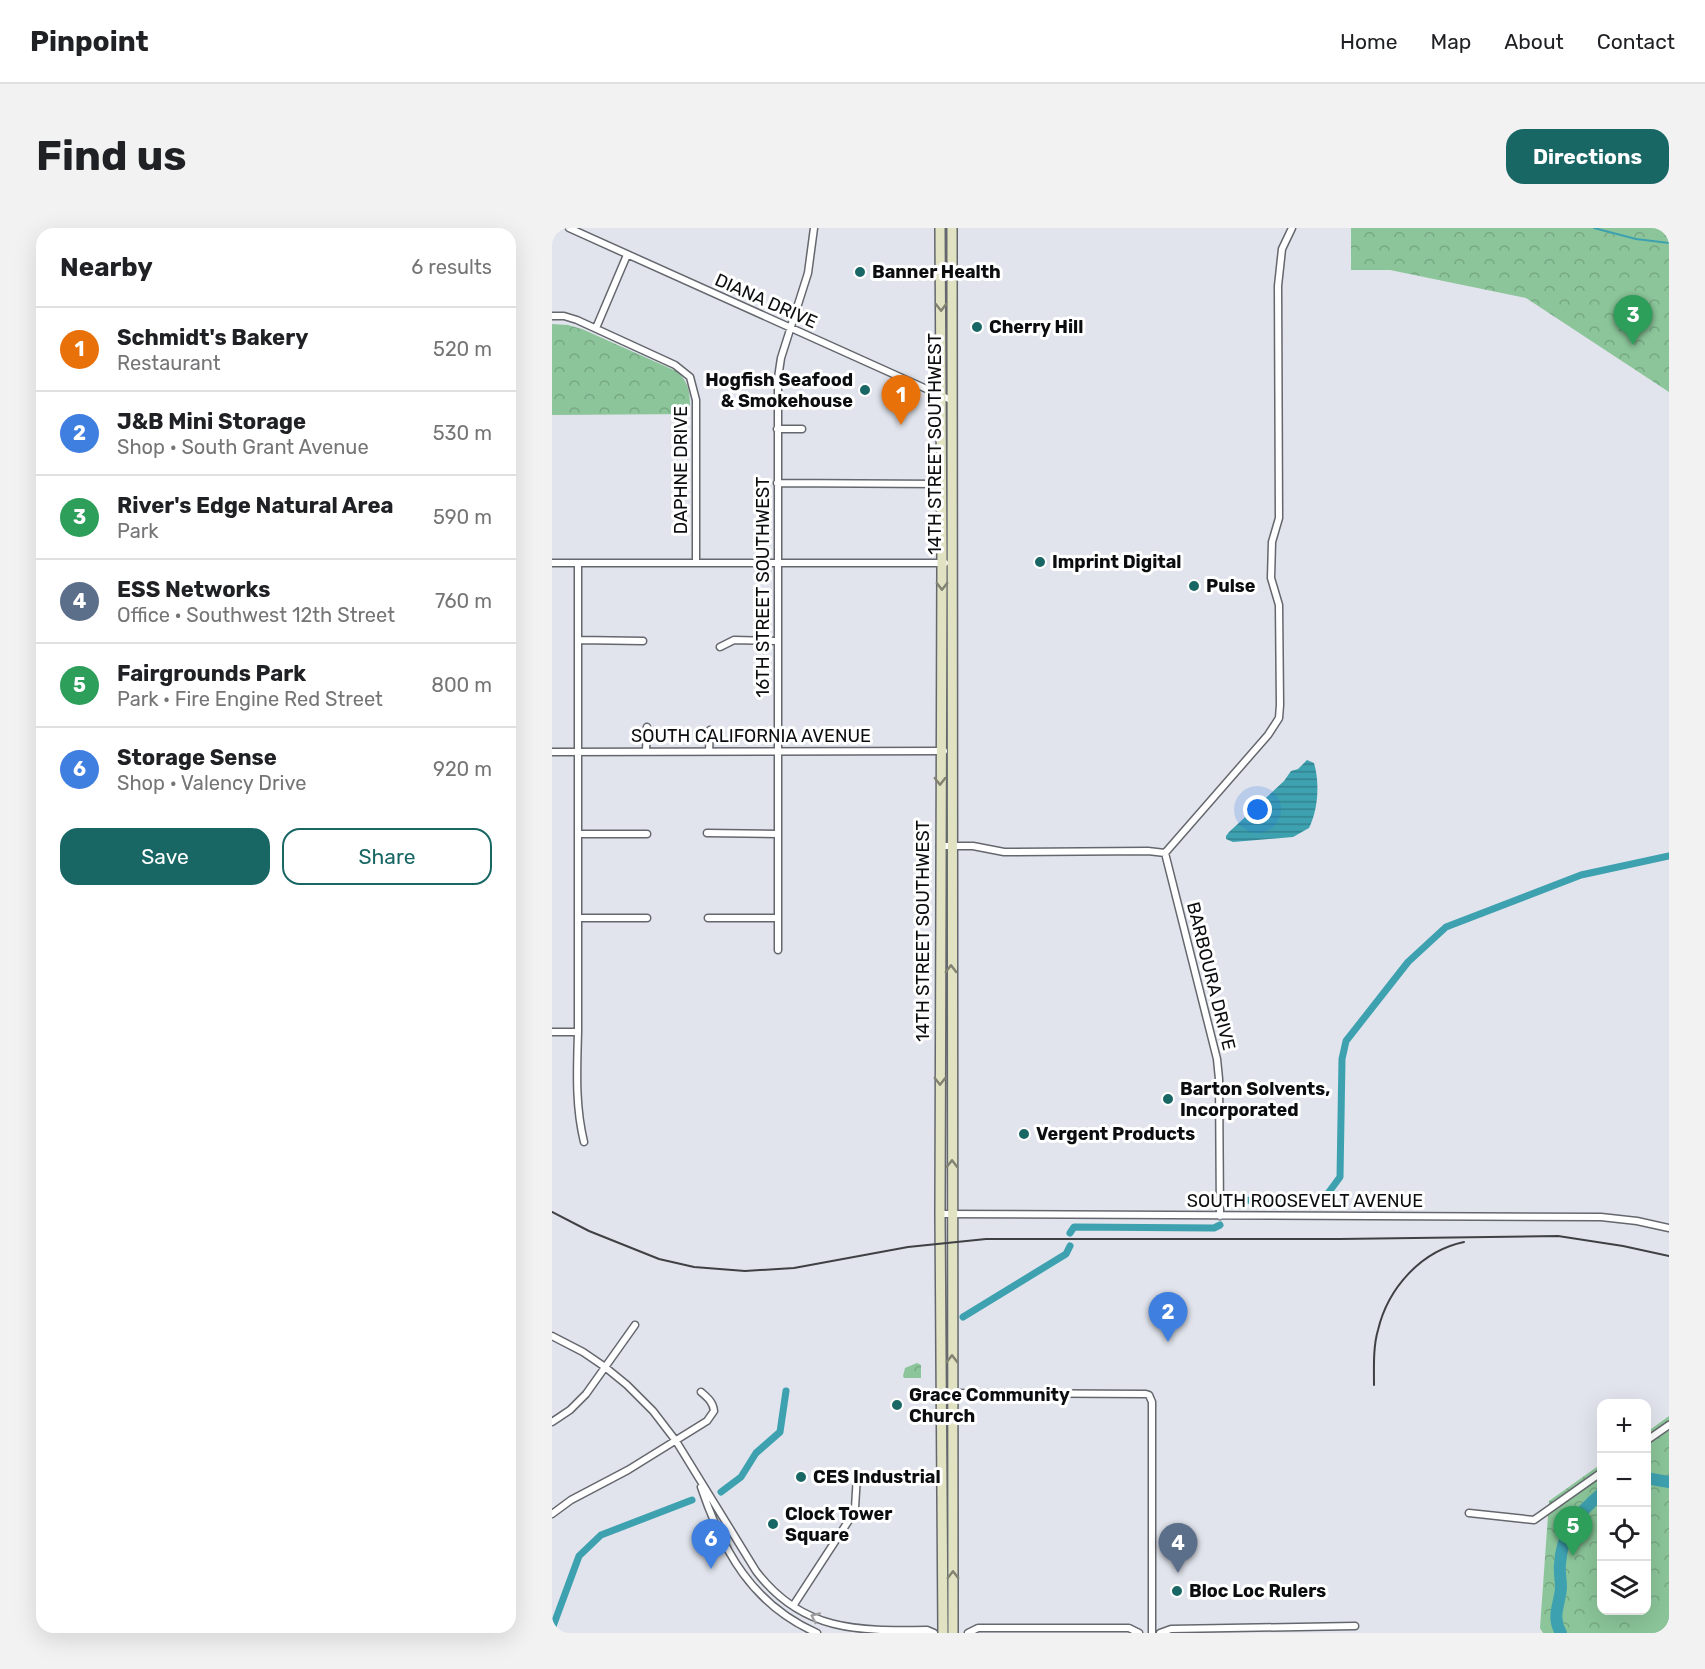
<!DOCTYPE html>
<meta charset="utf-8">
<style>
body{margin:0;font-family:Rubik,sans-serif;background:#f2f2f2;color:#202124}
.controls{position:absolute;right:18px;bottom:18px;display:grid;overflow:hidden;border-radius:12px;box-shadow:0 6px 24px #0002}
.controls button{width:54px;height:54px;display:grid;place-items:center;padding:0;border:0;border-bottom:2px solid #e0e0e0;background:#fff;color:#202124;font:30px sans-serif}
.you{position:absolute;left:706px;top:582px;width:21px;height:21px;margin:-15px;border:4px solid #fff;border-radius:50%;background:#1a73e8;box-shadow:0 0 0 9px #1a73e833}
.badge{display:grid;place-items:center;width:39px;height:39px;border-radius:50%;background:#196765;color:#fff;font-size:20px;font-weight:700}
.pin{position:absolute;translate:-50% -50px;filter:drop-shadow(0 2px 3px #0008)}
.pin::after{content:'';position:absolute;top:32px;width:21px;height:18px;background:inherit;clip-path:polygon(0 0,100% 0,50% 100%)}
.list{margin:0;padding:0;list-style:none}
h2{display:flex;justify-content:space-between;align-items:center;height:78px;margin:0;padding:0 24px;font-size:26px}
h2 small{font-size:20px;font-weight:400;color:#757577}
.list li{display:grid;grid-template-columns:39px 1fr auto;gap:18px;align-items:center;box-sizing:border-box;height:84px;padding:0 24px;border-top:2px solid #e0e0e0}
.list b{display:block;font-size:22px;white-space:nowrap}
.list p{margin:0;font-size:20px;white-space:nowrap;color:#757577}
.list em{font-size:20px;font-style:normal;color:#757577}
.actions{display:flex;gap:12px;padding:18px 24px}
.actions a{flex:1;padding:14px 0;border:2px solid #196765;border-radius:18px;text-align:center;font-size:21px;color:#196765}
.actions .main{background:#196765;color:#fff}
.icon{flex:none;width:33px;height:33px;fill:none;stroke:currentColor;stroke-width:2;stroke-linecap:round;stroke-linejoin:round}
.map{position:relative;flex:none;width:1117px;height:1405px;overflow:hidden;border-radius:18px}
header{display:flex;align-items:center;gap:36px;box-sizing:border-box;height:84px;padding:0 30px;background:#fff;border-bottom:2px solid #e0e0e0}
header strong{font-size:28px}
nav{display:flex;gap:33px;margin-inline-start:auto;font-size:21px}
.intro{display:flex;align-items:center;justify-content:space-between;box-sizing:border-box;height:144px;padding:0 36px}
h1{margin:0;font-size:42px}
.button{padding:15px 27px;border-radius:18px;background:#196765;color:#fff;font-size:21px;font-weight:700}
main{display:flex;gap:36px;padding:0 36px}
aside{flex:1;background:#fff;border-radius:18px;box-shadow:0 6px 24px #0002}
.map>svg:first-child{display:block}
.park{fill:url(#park-crowns)}
.pitch{fill:#8bc599}
.water{fill:url(#water-rules)}
.lines{fill:none;stroke-linecap:round;stroke-linejoin:round}
.stream{stroke:#3ea1b0;stroke-width:2}
.canal{stroke:#3ea1b0;stroke-width:7}
.river{stroke:#3ea1b0;stroke-width:12}
.street-casing{stroke:#64676d;stroke-width:9}
.secondary-casing{stroke:#64676d;stroke-width:12}
.street{stroke:#fff;stroke-width:6}
.secondary{stroke:#e0e2c2;stroke-width:9}
.rail{stroke:#3f4044;stroke-width:2}
.oneway{stroke:#818271}
.oneway2{stroke:#9e9e9f}
.poi-dot{fill:#196765;stroke:#fff;stroke-width:2}
.labels{text-anchor:middle;dominant-baseline:central;stroke-width:6;stroke-linejoin:round;paint-order:stroke}
.poi-label{font-size:18px;font-weight:bold;fill:#0c0d0f;stroke:#fff;text-anchor:start}
.street-label{font-size:18px;fill:#0c0d0f;stroke:#fff}
</style>
<header>
<strong>Pinpoint</strong>
<nav><a>Home</a><a>Map</a><a>About</a><a>Contact</a></nav>
</header>
<div class="intro"><h1>Find us</h1><a class="button">Directions</a></div>
<main>
<aside>
<h2>Nearby<small>6 results</small></h2>
<ul class="list">
<li><span class="badge" style="background:#e8710a">1</span><div><b>Schmidt's Bakery</b><p>Restaurant</p></div><em>520 m</em></li>
<li><span class="badge" style="background:#3f7fe0">2</span><div><b>J&amp;B Mini Storage</b><p>Shop · South Grant Avenue</p></div><em>530 m</em></li>
<li><span class="badge" style="background:#2e9e5b">3</span><div><b>River's Edge Natural Area</b><p>Park</p></div><em>590 m</em></li>
<li><span class="badge" style="background:#5c6f8a">4</span><div><b>ESS Networks</b><p>Office · Southwest 12th Street</p></div><em>760 m</em></li>
<li><span class="badge" style="background:#2e9e5b">5</span><div><b>Fairgrounds Park</b><p>Park · Fire Engine Red Street</p></div><em>800 m</em></li>
<li><span class="badge" style="background:#3f7fe0">6</span><div><b>Storage Sense</b><p>Shop · Valency Drive</p></div><em>920 m</em></li>
</ul>
<div class="actions"><a class="main">Save</a><a>Share</a></div>
</aside>
<div class="map">
<svg width="1117" height="1405" viewBox="0 0 1117 1405">
<defs>
<pattern id="park-crowns" width="20" height="18" patternUnits="userSpaceOnUse" patternTransform="scale(1.5)"><rect width="20" height="18" fill="#8bc599"/><path d="M2 6a3 3 0 1 1 6 0M12 15a3 3 0 1 1 6 0" fill="none" stroke="#77a883"/></pattern>
<pattern id="water-rules" width="6" height="5" patternUnits="userSpaceOnUse" patternTransform="scale(1.5)"><rect width="6" height="5" fill="#3ea1b0"/><path d="M0 2.5h6" fill="none" stroke="#32828e"/></pattern>
</defs>
<rect width="100%" height="100%" fill="#e1e4ec"/>
<path class="park" d="M799,0h318v164l-143,-94 -136,-28h-39z
M0,96l16,1 14,4 94,42c15,12 14,25 14,43l-138,1z
M365,1135l4,2v13h-17l-1,-2 2,-8z
M1117,1188v217h-126l-3,-5 9,-127 52,-37 1,146h44l1,-178z"/>
<path class="pitch" d="M1117,1368v37h-44l12,-16z"/>
<path class="water" d="M755,532l7,3c6,20 4,47 -5,65l-16,9 -60,5 -7,-3v-3l3,-4 55,-51 7,-10 7,-2z"/>
<g class="lines">
<path class="stream" d="M1042,0l42,11 33,4"/>
<path class="canal" d="M685,972l69,1 20,-5 14,-19 2,-118 4,-18 62,-79 38,-35 135,-52 88,-19
M518,1005l4,-6 140,1 6,-3
M411,1089l103,-63 4,-8
M169,1264l20,-15 15,-24 24,-21 6,-41
M0,1401l27,-73 22,-21 91,-35"/>
<path class="river" d="M1094,1250l23,4
M1009,1405c-10,-17 -1,-28 0,-46 0,-7 -2,-15 -1,-23 2,-32 18,-51 42,-71"/>
<g class="street-casing">
<path id="street" d="M17,0l382,172
M0,88h12l13,4 98,45 15,12 6,23v162
M44,100l31,-73
M225,201h25
M225,255l164,1
M0,335h393
M26,335v469c-1,38 -3,73 6,110
M27,412l64,1
M168,419l14,-7 44,1
M94,523l1,-24
M157,523l1,-21
M0,524l392,-1
M155,605l71,1
M26,606h69
M388,618h33l31,6 144,-1 17,2
M613,625l103,-118 11,-17 1,-13 -1,-100 -8,-27 1,-36 7,-24 -1,-232 4,-37 10,-21
M613,625l52,206 2,20 1,137
M26,690h69
M156,690h69
M226,722v-572l3,-20 27,-85 6,-45
M0,804h26
M388,986l661,3 36,4 32,7
M0,1108l31,16 22,15 22,18 26,26 23,30 80,130c46,61 102,60 171,59l7,3
M389,1165l205,1 3,1 3,7v231
M0,1194l18,-12 16,-16 49,-69
M1094,1213l23,-16
M149,1259c22,65 52,118 116,146
M917,1285l65,7 68,-48
M0,1286l19,-14 57,-30 79,-49 7,-10c-1,-9 -6,-13 -13,-19
M241,1378l58,-89 4,-9 2,-33
M416,1405l10,-5h151l10,5
M608,1405l11,-4 184,-3"/>
</g>
<g class="secondary-casing">
<path id="secondary" d="M388,0l2,335 -2,651 3,419
M400,0l1,1405"/>
</g>
<use href="#street" class="street"/>
<use href="#secondary" class="secondary"/>
<path class="rail" d="M0,984l37,19 70,28 35,8 51,4 49,-3 114,-21 78,-8h354l218,-3 65,10 46,10
M822,1157c0,-18 -1,-38 4,-55 10,-42 43,-79 86,-88"/>
</g>
<defs><path id="oneway-chevron" d="M-2-3.5L2.5 0L-2 3.5" fill="none" stroke-width="1.6" stroke-linecap="round" stroke-linejoin="round" transform="scale(1.5)"/></defs>
<g class="oneway">
<use href="#oneway-chevron" transform="translate(389 79) rotate(89)"/>
<use href="#oneway-chevron" transform="translate(390 358) rotate(91)"/>
<use href="#oneway-chevron" transform="translate(388 553) rotate(90)"/>
<use href="#oneway-chevron" transform="translate(399 741) rotate(-90)"/>
<use href="#oneway-chevron" transform="translate(388 853) rotate(90)"/>
<use href="#oneway-chevron" transform="translate(400 936) rotate(-90)"/>
<use href="#oneway-chevron" transform="translate(400 1131) rotate(-90)"/>
<use href="#oneway-chevron" transform="translate(401 1347) rotate(-90)"/>
</g>
<use class="oneway2" href="#oneway-chevron" transform="translate(263 1389) rotate(-156)"/>
<g class="poi-dot">
<circle cx="308" cy="44" r="6"/>
<circle cx="425" cy="99" r="6"/>
<circle cx="313" cy="162" r="6"/>
<circle cx="488" cy="334" r="6"/>
<circle cx="642" cy="358" r="6"/>
<circle cx="616" cy="871" r="6"/>
<circle cx="472" cy="906" r="6"/>
<circle cx="345" cy="1177" r="6"/>
<circle cx="249" cy="1249" r="6"/>
<circle cx="221" cy="1296" r="6"/>
<circle cx="625" cy="1363" r="6"/>
</g>
<g class="labels">
<g class="poi-label">
<text x="320" y="44">Banner Health</text>
<text x="437" y="99">Cherry Hill</text>
<text x="301" y="152" text-anchor="end">Hogfish Seafood<tspan x="301" dy="21">&amp; Smokehouse</tspan></text>
<text x="500" y="334">Imprint Digital</text>
<text x="654" y="358">Pulse</text>
<text x="628" y="861">Barton Solvents,<tspan x="628" dy="21">Incorporated</tspan></text>
<text x="484" y="906">Vergent Products</text>
<text x="357" y="1167">Grace Community<tspan x="357" dy="21">Church</tspan></text>
<text x="261" y="1249">CES Industrial</text>
<text x="233" y="1286">Clock Tower<tspan x="233" dy="21">Square</tspan></text>
<text x="637" y="1363">Bloc Loc Rulers</text>
</g>
<g class="street-label">
<text transform="translate(214 73) rotate(24)">DIANA DRIVE</text>
<text transform="translate(383 216) rotate(-90)">14TH STREET SOUTHWEST</text>
<text transform="translate(129 242) rotate(-90)">DAPHNE DRIVE</text>
<text transform="translate(211 359) rotate(-90)">16TH STREET SOUTHWEST</text>
<text x="199" y="508">SOUTH CALIFORNIA AVENUE</text>
<text transform="translate(371 703) rotate(-90)">14TH STREET SOUTHWEST</text>
<text transform="translate(659 748) rotate(76)">BARBOURA DRIVE</text>
<text x="753" y="973">SOUTH ROOSEVELT AVENUE</text>
</g>
</g>
</svg>
<div class="controls">
<button>+</button>
<button>−</button>
<button><svg class="icon" aria-label="locate" viewBox="0 0 24 24"><circle cx="12" cy="12" r="6"/><path d="M12 2v4M12 18v4M2 12h4M18 12h4"/></svg></button>
<button><svg class="icon" aria-label="layers" viewBox="0 0 24 24"><path d="M12 4l9 5-9 5-9-5zM3 14l9 5 9-5"/></svg></button>
</div>
<div class="you"></div>
<div class="pin badge" style="left:349px;top:197px;background:#e8710a">1</div>
<div class="pin badge" style="left:616px;top:1114px;background:#3f7fe0">2</div>
<div class="pin badge" style="left:1081px;top:117px;background:#2e9e5b">3</div>
<div class="pin badge" style="left:626px;top:1345px;background:#5c6f8a">4</div>
<div class="pin badge" style="left:1021px;top:1328px;background:#2e9e5b">5</div>
<div class="pin badge" style="left:159px;top:1341px;background:#3f7fe0">6</div>
</div>
</main>
